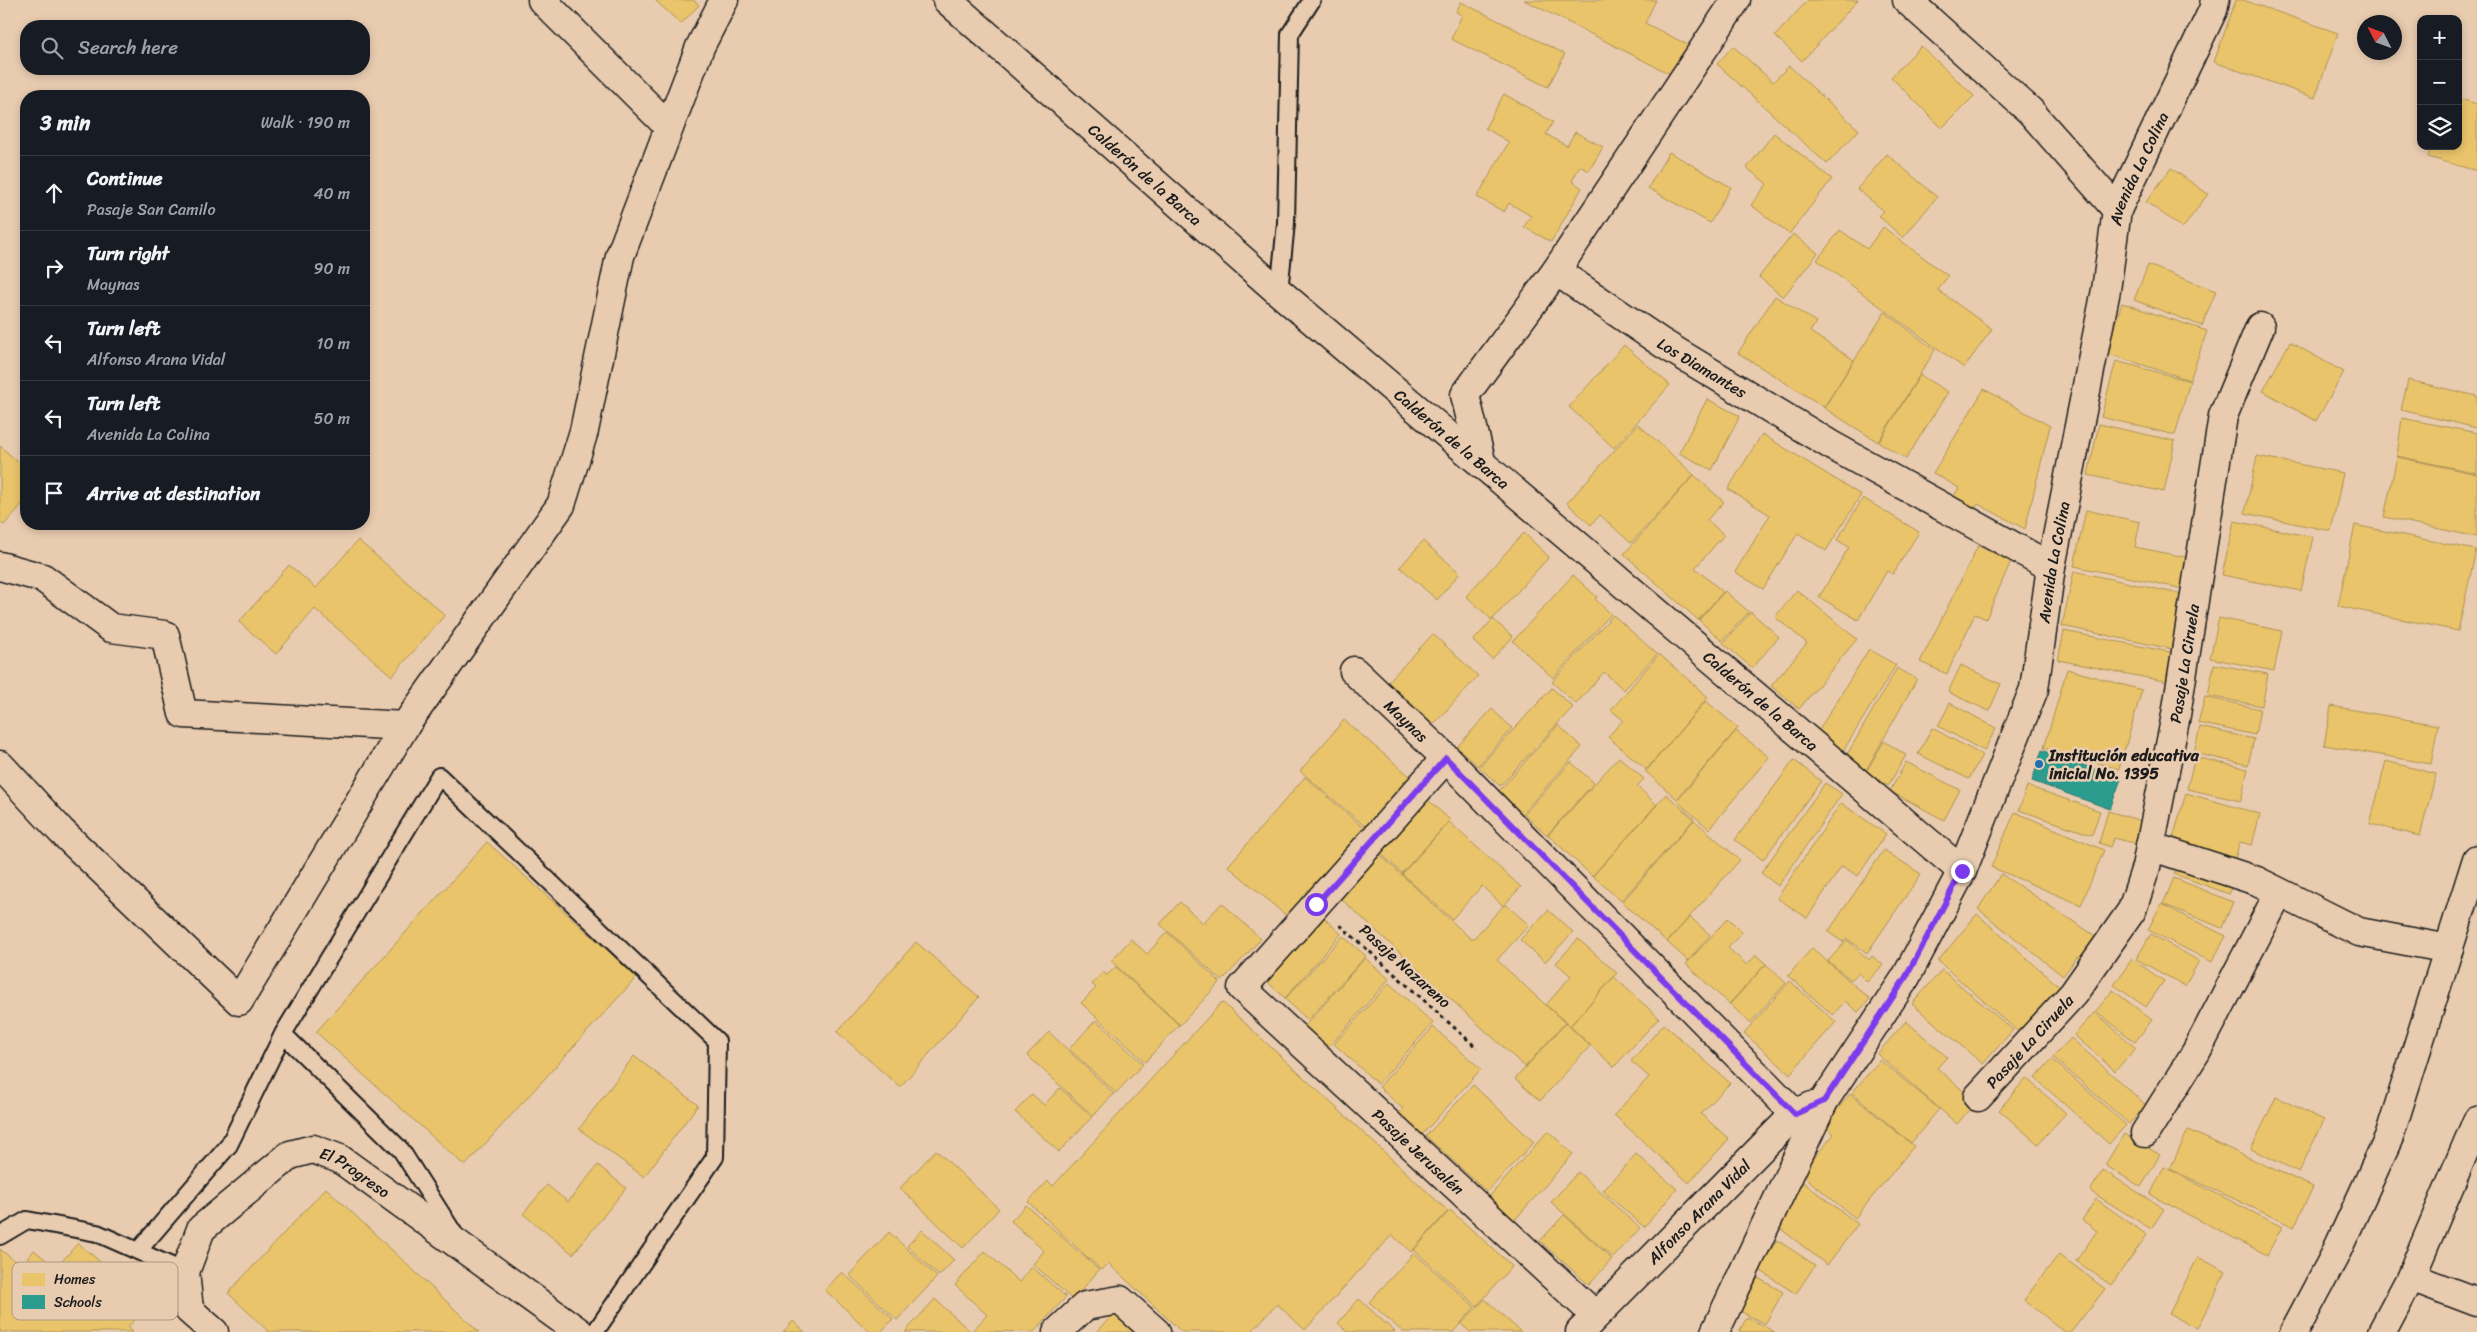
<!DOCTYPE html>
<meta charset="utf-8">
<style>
body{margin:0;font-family:Sriracha,sans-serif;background:#20242c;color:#f1f3f6}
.controls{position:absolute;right:15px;top:15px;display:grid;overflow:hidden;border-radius:10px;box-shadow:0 2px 8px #0003}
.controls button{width:45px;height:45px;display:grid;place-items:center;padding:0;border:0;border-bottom:1px solid #363941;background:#171b24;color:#f1f3f6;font:25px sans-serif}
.compass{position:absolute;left:2357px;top:15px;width:45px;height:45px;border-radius:50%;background:#171b24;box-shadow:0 2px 8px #0003;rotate:312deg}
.stop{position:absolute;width:15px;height:15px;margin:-11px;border:4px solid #7c3aed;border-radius:50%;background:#fff}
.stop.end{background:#7c3aed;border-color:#fff;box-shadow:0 1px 5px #0008}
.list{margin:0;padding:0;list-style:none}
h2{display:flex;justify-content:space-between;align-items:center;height:65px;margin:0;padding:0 20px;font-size:21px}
h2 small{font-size:16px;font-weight:400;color:#9ea1a6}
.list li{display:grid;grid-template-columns:32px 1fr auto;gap:15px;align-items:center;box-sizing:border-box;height:75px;padding:0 20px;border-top:1px solid #363941}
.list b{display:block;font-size:19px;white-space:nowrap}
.list p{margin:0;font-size:16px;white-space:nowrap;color:#9ea1a6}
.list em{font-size:16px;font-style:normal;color:#9ea1a6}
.icon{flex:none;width:28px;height:28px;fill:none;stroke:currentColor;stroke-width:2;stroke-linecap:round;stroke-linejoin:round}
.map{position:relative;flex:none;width:2477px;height:1332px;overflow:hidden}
.search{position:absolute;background:#171b24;box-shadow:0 2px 8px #0003;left:20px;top:20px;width:350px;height:55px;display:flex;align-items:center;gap:12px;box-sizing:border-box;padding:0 18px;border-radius:20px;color:#9ea1a6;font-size:19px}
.panel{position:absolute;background:#171b24;box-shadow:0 2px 8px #0003;left:20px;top:90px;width:350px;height:440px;border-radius:20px}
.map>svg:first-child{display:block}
.homes{fill:#e9c46a;stroke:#ac9253}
.schools{fill:#2a9d8f;stroke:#26766c}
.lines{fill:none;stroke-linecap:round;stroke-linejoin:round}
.lane-casing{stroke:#1c1c1c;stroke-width:20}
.street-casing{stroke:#1c1c1c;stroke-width:31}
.highway-casing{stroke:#1c1c1c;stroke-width:31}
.path{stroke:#1c1c1c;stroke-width:3;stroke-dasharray:4 4;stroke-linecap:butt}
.lane{stroke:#e9ccb0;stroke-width:16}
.street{stroke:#e9ccb0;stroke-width:28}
.highway{stroke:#e9ccb0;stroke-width:28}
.route{stroke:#7c3aed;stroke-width:6}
.poi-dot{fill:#1f6fb2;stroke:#e9ccb0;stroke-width:2}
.labels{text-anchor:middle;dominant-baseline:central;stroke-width:5;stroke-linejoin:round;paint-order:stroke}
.street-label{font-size:16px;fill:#1c1c1c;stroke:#e9ccb0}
.poi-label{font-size:16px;font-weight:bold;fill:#1c1c1c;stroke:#e9ccb0;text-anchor:start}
.key{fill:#e9ccb0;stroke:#ac9784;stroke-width:1}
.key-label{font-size:14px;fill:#1c1c1c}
</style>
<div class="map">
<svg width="2477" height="1332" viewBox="0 0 2477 1332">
<rect width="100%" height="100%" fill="#e9ccb0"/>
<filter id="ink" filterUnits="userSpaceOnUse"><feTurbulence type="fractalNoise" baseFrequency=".02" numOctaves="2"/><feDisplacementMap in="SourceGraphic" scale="10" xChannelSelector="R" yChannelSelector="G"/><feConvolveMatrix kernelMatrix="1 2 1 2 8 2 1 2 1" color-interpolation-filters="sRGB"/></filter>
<g filter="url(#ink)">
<path class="homes" d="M655,0h38l6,5 -18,19z
M1524,0h132l-11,23 45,23 -16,30z
M1808,0h50l-56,61 -27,-25z
M2236,0h7l95,33 -23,65 -101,-36z
M1461,2l104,52 -17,33 -97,-48 11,-24 -6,-3z
M1733,46l40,36 16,-16 70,64 -32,34 -110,-100z
M1921,46l53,50 -32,32 -51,-51z
M1504,94l49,28 -7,12 21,12 8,-14 28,15 -14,24 -9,-5 -8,15 10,7 -31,54 -27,-15 7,-11 -22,-13 -5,9 -27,-15 32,-55 -24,-14z
M2458,98l19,6v67l-49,-14 3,-11h27z
M1774,133l58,46 -43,55 -38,-29 16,-21 -20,-16z
M1669,152l62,35 -21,36 -62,-35z
M1887,154l50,43 -34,41 -24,-22 5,-5 -27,-22z
M2171,168l37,26 -25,34 -37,-26z
M1883,227l65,49 -10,14 54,39 -28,39 -147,-108 23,-30 27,19z
M1793,234l25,19 -35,44 -24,-20z
M2148,265l68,26 -14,35 -68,-26z
M1775,296l41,26 -6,10 44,28 -30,47 -86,-54z
M2122,303l85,28 -17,49 -85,-27z
M1885,312l50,38 -57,92 -54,-34z
M2290,342l54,30 -28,49 -53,-30z
M1624,345l46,40 -56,63 -45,-41z
M2116,361l74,20 -15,54 -74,-18z
M1920,375l28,17 -42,67 -27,-17z
M2408,380l69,16v32l-76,-18z
M1984,389l66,37 -25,103 -47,-25 -4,6 -21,-13 6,-9 -26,-15z
M1707,399l33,17 -28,54 -33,-17z
M2402,418l75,15v40l-80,-17z
M1638,424l56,51 -63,68 -31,-28 -9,10 -24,-22z
M2099,424l76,17 -11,51 -76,-17z
M1762,434l99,61 -35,56 -28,-18 -35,56 -28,-17 35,-57 -42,-26z
M0,446l26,23v31l-22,25 -4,-3z
M2257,456l86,17 -12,58 -86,-18z
M2397,457l80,17v63l-93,-20z
M1694,475l30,27 -17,18 17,15 -29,33 28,24 -25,28 -74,-66z
M1863,498l56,34 -26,42 -6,-3 -29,49 -39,-23 30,-50 -12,-7z
M2086,510l54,12 -5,25 55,11 -6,31 -110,-23z
M2234,521l79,16 -12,54 -79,-16z
M2355,525l121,25 -18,81 -120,-25z
M1524,533l25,24 -57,63 -26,-24z
M358,540l87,75 -53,61 -77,-67 -39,45 -37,-32 50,-57 27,23z
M1423,541l37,32 -23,27 -37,-33z
M1978,546l33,15 -25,58 -11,-5 -28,60 -27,-12z
M2074,571l110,24 -12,54 -110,-23z
M1573,575l24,22 -2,2 16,15 -58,64 -40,-37z
M1797,590l60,49 -58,70 -28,-23 36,-43 -32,-26z
M1725,591l24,21 -27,29 -23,-21z
M1751,612l28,25 -27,31 -29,-25z
M1613,615l44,39 -33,36 -20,-18 -28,32 -24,-22z
M2219,618l63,13 -8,40 -64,-13z
M1493,619l20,18 -21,22 -19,-18z
M2064,631l111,22 -7,29 -110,-22z
M1433,634l45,42 -44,48 -46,-42z
M1869,649l27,16 -56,91 -26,-18z
M1659,654l49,43 -61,73 -39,-33 15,-17 -12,-10z
M2214,664l54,10 -6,32 -54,-10z
M1961,665l40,19 -12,27 -41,-19z
M1897,668l20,11 -52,93 -20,-14z
M2067,669l75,21 -23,79 -75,-21z
M1552,688l21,19 -73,79 -21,-19z
M2205,697l55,12 -5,26 -57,-12z
M1706,701l32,27 -61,71 -32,-28z
M1950,703l46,25 -12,23 -46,-25z
M2331,706l107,19 -7,39 -107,-19z
M1492,709l20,19 -34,38 -21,-19z
M1344,720l68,58 -44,51 -68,-58z
M1558,725l24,22 -61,68 -24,-22z
M2200,727l54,12 -6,26 -54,-12z
M1932,728l50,27 -13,24 -51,-25z
M1736,731l33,26 -60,72 -32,-28z
M1884,741l22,14 -18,31 -22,-14z
M1619,757l25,22 -7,7 20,19 -65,71 -44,-41z
M2195,757l53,12 -7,32 -54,-12z
M1794,760l27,21 -58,79 -28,-20z
M2386,761l50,13 -16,62 -50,-12z
M1571,762l23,21 -47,52 -23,-21z
M1906,762l54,28 -16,30 -54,-29z
M1305,777l62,54 -77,88 -62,-53z
M1825,783l17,11 -64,92 -17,-13z
M2027,786l73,25 -8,24 -73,-25z
M2186,793l74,21 -8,31 -12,-3 -6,20 -63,-17z
M1666,794l28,25 -73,82 -28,-25z
M1425,797l25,23 -48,53 -25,-23z
M1841,803l45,31 -28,42 -16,-10 -35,52 -30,-20z
M2108,811l40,12 -7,22 -27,-7 -4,9 -11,-4z
M2015,812l89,38 -23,55 -90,-38z
M1694,820l46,40 -73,82 -45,-40z
M1449,822l72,65 -18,19 -21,-20 -30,33 -50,-45z
M487,842l150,135 -172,189 -149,-134z
M1884,850l37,24 -54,79 -21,-15 -3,4 -15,-10z
M1377,852l95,88 33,-36 24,21 -32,35 68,63 -40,44 -187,-171z
M2180,858l55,20 -6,16 -55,-20z
M2001,874l99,65 -15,24 -8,-6 -14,19 -85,-67z
M2174,878l59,24 -11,26 -59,-24z
M1180,902l23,21 19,-20 39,36 -39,42 -62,-57z
M2161,904l65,32 -14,26 -64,-32z
M1548,910l25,22 -28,30 -25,-22z
M1977,914l85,75 -40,46 -84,-74z
M1690,917l20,18 -22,26 -21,-19z
M1324,918l17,16 -56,64 -23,-21 34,-36 4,3z
M1728,918l14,14 -14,16 19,17 9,-10 10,9 -37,40 -43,-40z
M1167,932l53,50 -40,43 -69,-64 20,-22 16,15z
M2151,934l48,27 -14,25 -49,-27z
M1343,936l23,20 -58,64 -23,-21z
M1578,939l39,34 -47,53 -24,-21 25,-29 -15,-13z
M1847,940l22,20 3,-4 11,9 -16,17 -9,-9 -7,7 -23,-19z
M916,942l63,55 -79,90 -63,-55z
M1812,948l58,51 -12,13 -13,-11 -12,14 -45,-39z
M1365,958l24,21 -61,69 -24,-21z
M2132,959l32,22 -18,26 -32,-22z
M1766,964l20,19 -36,40 -20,-19z
M1116,967l63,58 -34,37 -64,-59 15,-15 -4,-4 11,-12 4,3z
M1942,970l71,60 -30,34 -71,-60z
M1614,977l45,41 -45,49 -44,-41z
M1790,981l46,41 -46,52 -46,-41z
M1389,983l44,40 -55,61 -44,-40z
M2113,990l39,30 -17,22 -39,-31z
M1222,1002l226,209 -37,41 -19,-17 -87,95 -28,-26 -26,28h-69l-74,-69 -7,7 -73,-68 20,-21 5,5z
M2095,1012l41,36 -21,23 -41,-36z
M1096,1020l47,44 -27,29 -47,-44z
M1906,1021l41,36 -10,11 39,34 -19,22 -80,-70z
M1566,1023l24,23 -50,55 -25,-22z
M1664,1024l66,59 -29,31 28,25 -40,44 -75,-68 35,-38 -18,-16z
M1433,1027l48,42 -59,66 -23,-21 4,-5 -24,-22z
M1049,1032l65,62 -21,22 -66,-61z
M2071,1038l75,67 -17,19 -76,-67z
M634,1056l64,49 -54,72 -65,-48z
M2052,1059l74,66 -17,19 -74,-66z
M1880,1060l59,49 -28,34 -59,-50z
M2026,1078l40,35 -28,31 -39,-34z
M1473,1085l61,57 -47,50 -61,-56z
M1060,1088l32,29 -33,35 -44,-40 17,-18 12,11z
M1850,1094l64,52 -59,72 -54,-44 33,-40 -10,-8z
M2276,1097l48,23 -25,52 -48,-23z
M2188,1130l125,57 -19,40 -124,-58z
M1548,1131l25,23 -60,68 -26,-23z
M2124,1134l36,21 -19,32 -36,-22z
M936,1150l63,59 -36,39 -63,-60z
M1636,1154l41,35 -33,38 -41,-36z
M598,1165l28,23 -53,66 -50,-40 24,-29 21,17z
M2164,1167l118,60 -15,28 -117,-60z
M2103,1170l61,39 -13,20 -61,-38z
M1578,1172l62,56 -27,30 -62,-56z
M1803,1182l55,42 -31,41 -55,-43z
M326,1188l153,144h-210l-41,-39z
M2096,1199l51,36 -36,50 -35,-24 21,-30 -15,-11z
M1026,1205l73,65 -26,30 -40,-36 11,-13 -33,-30z
M1450,1210l62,56 -35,40 -63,-56z
M1564,1215l48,44 -23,26 -49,-44z
M922,1230l32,30 -15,16 -32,-30z
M889,1232l48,45 -40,43 -48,-45z
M1777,1240l38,25 -19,29 -38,-25z
M78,1243l71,60 -21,24 5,5h-133v-83l21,17 13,-16 22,18z
M985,1251l34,31 13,-15 34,30 -32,35 -62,-1 15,-16 -32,-30z
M1414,1253l61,54 -22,25h-50l-34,-30z
M2059,1254l46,35 -34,43h-6l-41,-32z
M2198,1257l28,15 -29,56 -28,-14z
M842,1272l51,47 -12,13h-11l-45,-42z
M1758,1278l25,14 -18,32 -25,-13z
M935,1299l36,33h-66z
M1359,1299l36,33h-48l-9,-9z
M1485,1299l36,33h-51l-9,-8z
M1116,1311l24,21h-43z
M1747,1317l28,15h-36z
M793,1321l12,11h-22z"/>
<path class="schools" d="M2042,750l79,29 -11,30 -78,-28z"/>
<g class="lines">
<g class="lane-casing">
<path id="lane" d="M1279,292l7,-69 4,-189 22,-34
M455,1235l-54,-85 -118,-116 156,-258 278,265 -2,116 -120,175
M0,1236l27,-16 70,13 88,39
M138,1251l91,-106 54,-111"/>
</g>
<g class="street-casing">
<g id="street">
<path d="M542,0l127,127"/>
<path id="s1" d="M947,0l332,292 683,579"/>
<path d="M1907,0l123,111 87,99"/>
<path d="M1556,271l180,-271"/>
<path id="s2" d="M1482,465l-17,-70 91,-124 106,72 169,102 220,122"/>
<path d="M0,566l43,12 68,50 54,7 18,79 222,12 -166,275 -178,-170 -61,-66"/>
<path id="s3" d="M1354,671l92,87 349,356"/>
<path d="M405,726l156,-221 23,-74 36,-175 80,-209 24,-47"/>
<path id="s4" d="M1446,758l-204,230 353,327"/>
<path d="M2150,846l107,35 102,51 90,17"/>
<path id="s5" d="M1978,1097l95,-103 59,-84 14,-43 30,-152 47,-299 37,-89"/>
<path d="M2145,1133l51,-81 83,-159"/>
<path d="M2411,1277l66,25"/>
<path id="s6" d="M214,1332l-25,-22 -4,-38 16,-43 89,-74 23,-6 27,10 239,173"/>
<path d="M1057,1332l28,-26 35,-6 36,32"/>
<path id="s7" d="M1580,1332l215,-218 17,-8"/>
<path id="s8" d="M1715,1332l109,-231 82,-124 56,-106 72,-182 17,-122 55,-277 11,-80 96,-200 2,-10"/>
<path d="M2382,1332l29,-55 66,-156"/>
</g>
</g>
<g class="highway-casing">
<path id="highway" d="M2294,1332l40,-75 55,-120 88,-278"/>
</g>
<path class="path" d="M1340,925l137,123"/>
<use href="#lane" class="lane"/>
<use href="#street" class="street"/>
<use href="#highway" class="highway"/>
</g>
</g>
<g class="lines" filter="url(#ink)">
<path class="route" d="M1316,904l130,-146 349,356 29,-13 82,-124 56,-106"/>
</g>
<circle class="poi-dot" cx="2039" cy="764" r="5"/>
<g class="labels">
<g class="street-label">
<text stroke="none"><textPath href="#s8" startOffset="1252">Avenida La Colina</textPath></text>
<text stroke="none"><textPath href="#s1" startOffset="264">Calderón de la Barca</textPath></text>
<text stroke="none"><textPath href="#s2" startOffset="401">Los Diamantes</textPath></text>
<text stroke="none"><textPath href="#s1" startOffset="669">Calderón de la Barca</textPath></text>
<text stroke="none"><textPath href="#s8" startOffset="848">Avenida La Colina</textPath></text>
<text stroke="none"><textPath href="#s5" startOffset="495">Pasaje La Ciruela</textPath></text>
<text stroke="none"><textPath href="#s1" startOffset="1074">Calderón de la Barca</textPath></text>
<text stroke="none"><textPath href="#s3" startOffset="72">Maynas</textPath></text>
<text transform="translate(1405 966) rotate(42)">Pasaje Nazareno</text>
<text stroke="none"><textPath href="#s5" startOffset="76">Pasaje La Ciruela</textPath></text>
<text stroke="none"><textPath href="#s4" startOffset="548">Pasaje Jerusalén</textPath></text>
<text stroke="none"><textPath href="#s6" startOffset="305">El Progreso</textPath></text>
<text stroke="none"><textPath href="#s7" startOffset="169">Alfonso Arana Vidal</textPath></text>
</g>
<g class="poi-label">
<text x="2049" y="755">Institución educativa<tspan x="2049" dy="18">inicial No. 1395</tspan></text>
</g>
</g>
<rect x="12" y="1262" width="166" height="58" rx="8" class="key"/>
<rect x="22" y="1273" width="23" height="13" fill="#e9c46a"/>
<rect x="22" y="1295" width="23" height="14" fill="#2a9d8f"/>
<g class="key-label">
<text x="54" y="1284">Homes</text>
<text x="54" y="1307">Schools</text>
</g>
</svg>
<div class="controls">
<button>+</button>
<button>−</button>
<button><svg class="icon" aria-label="layers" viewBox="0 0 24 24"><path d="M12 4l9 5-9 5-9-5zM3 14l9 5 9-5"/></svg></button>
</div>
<svg class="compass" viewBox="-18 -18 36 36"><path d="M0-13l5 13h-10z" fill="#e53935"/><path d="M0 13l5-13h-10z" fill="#9ea1a6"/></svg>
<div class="stop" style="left:1316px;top:904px"></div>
<div class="stop end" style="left:1962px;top:871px"></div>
<div class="search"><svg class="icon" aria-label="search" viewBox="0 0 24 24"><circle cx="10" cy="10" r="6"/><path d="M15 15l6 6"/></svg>Search here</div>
<section class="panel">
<h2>3 min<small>Walk · 190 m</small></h2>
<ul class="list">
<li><svg class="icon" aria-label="ahead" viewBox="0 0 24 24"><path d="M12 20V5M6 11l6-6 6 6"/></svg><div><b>Continue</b><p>Pasaje San Camilo</p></div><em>40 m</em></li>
<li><svg class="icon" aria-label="right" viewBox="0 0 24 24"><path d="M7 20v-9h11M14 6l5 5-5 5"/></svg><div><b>Turn right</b><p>Maynas</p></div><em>90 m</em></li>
<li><svg class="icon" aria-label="left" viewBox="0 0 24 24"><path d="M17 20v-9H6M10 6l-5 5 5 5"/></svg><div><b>Turn left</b><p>Alfonso Arana Vidal</p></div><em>10 m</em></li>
<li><svg class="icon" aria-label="left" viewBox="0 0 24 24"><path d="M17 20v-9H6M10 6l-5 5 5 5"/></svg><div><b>Turn left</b><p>Avenida La Colina</p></div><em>50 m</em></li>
<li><svg class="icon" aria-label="arrive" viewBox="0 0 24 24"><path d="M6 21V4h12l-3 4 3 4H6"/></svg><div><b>Arrive at destination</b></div></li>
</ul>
</section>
</div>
